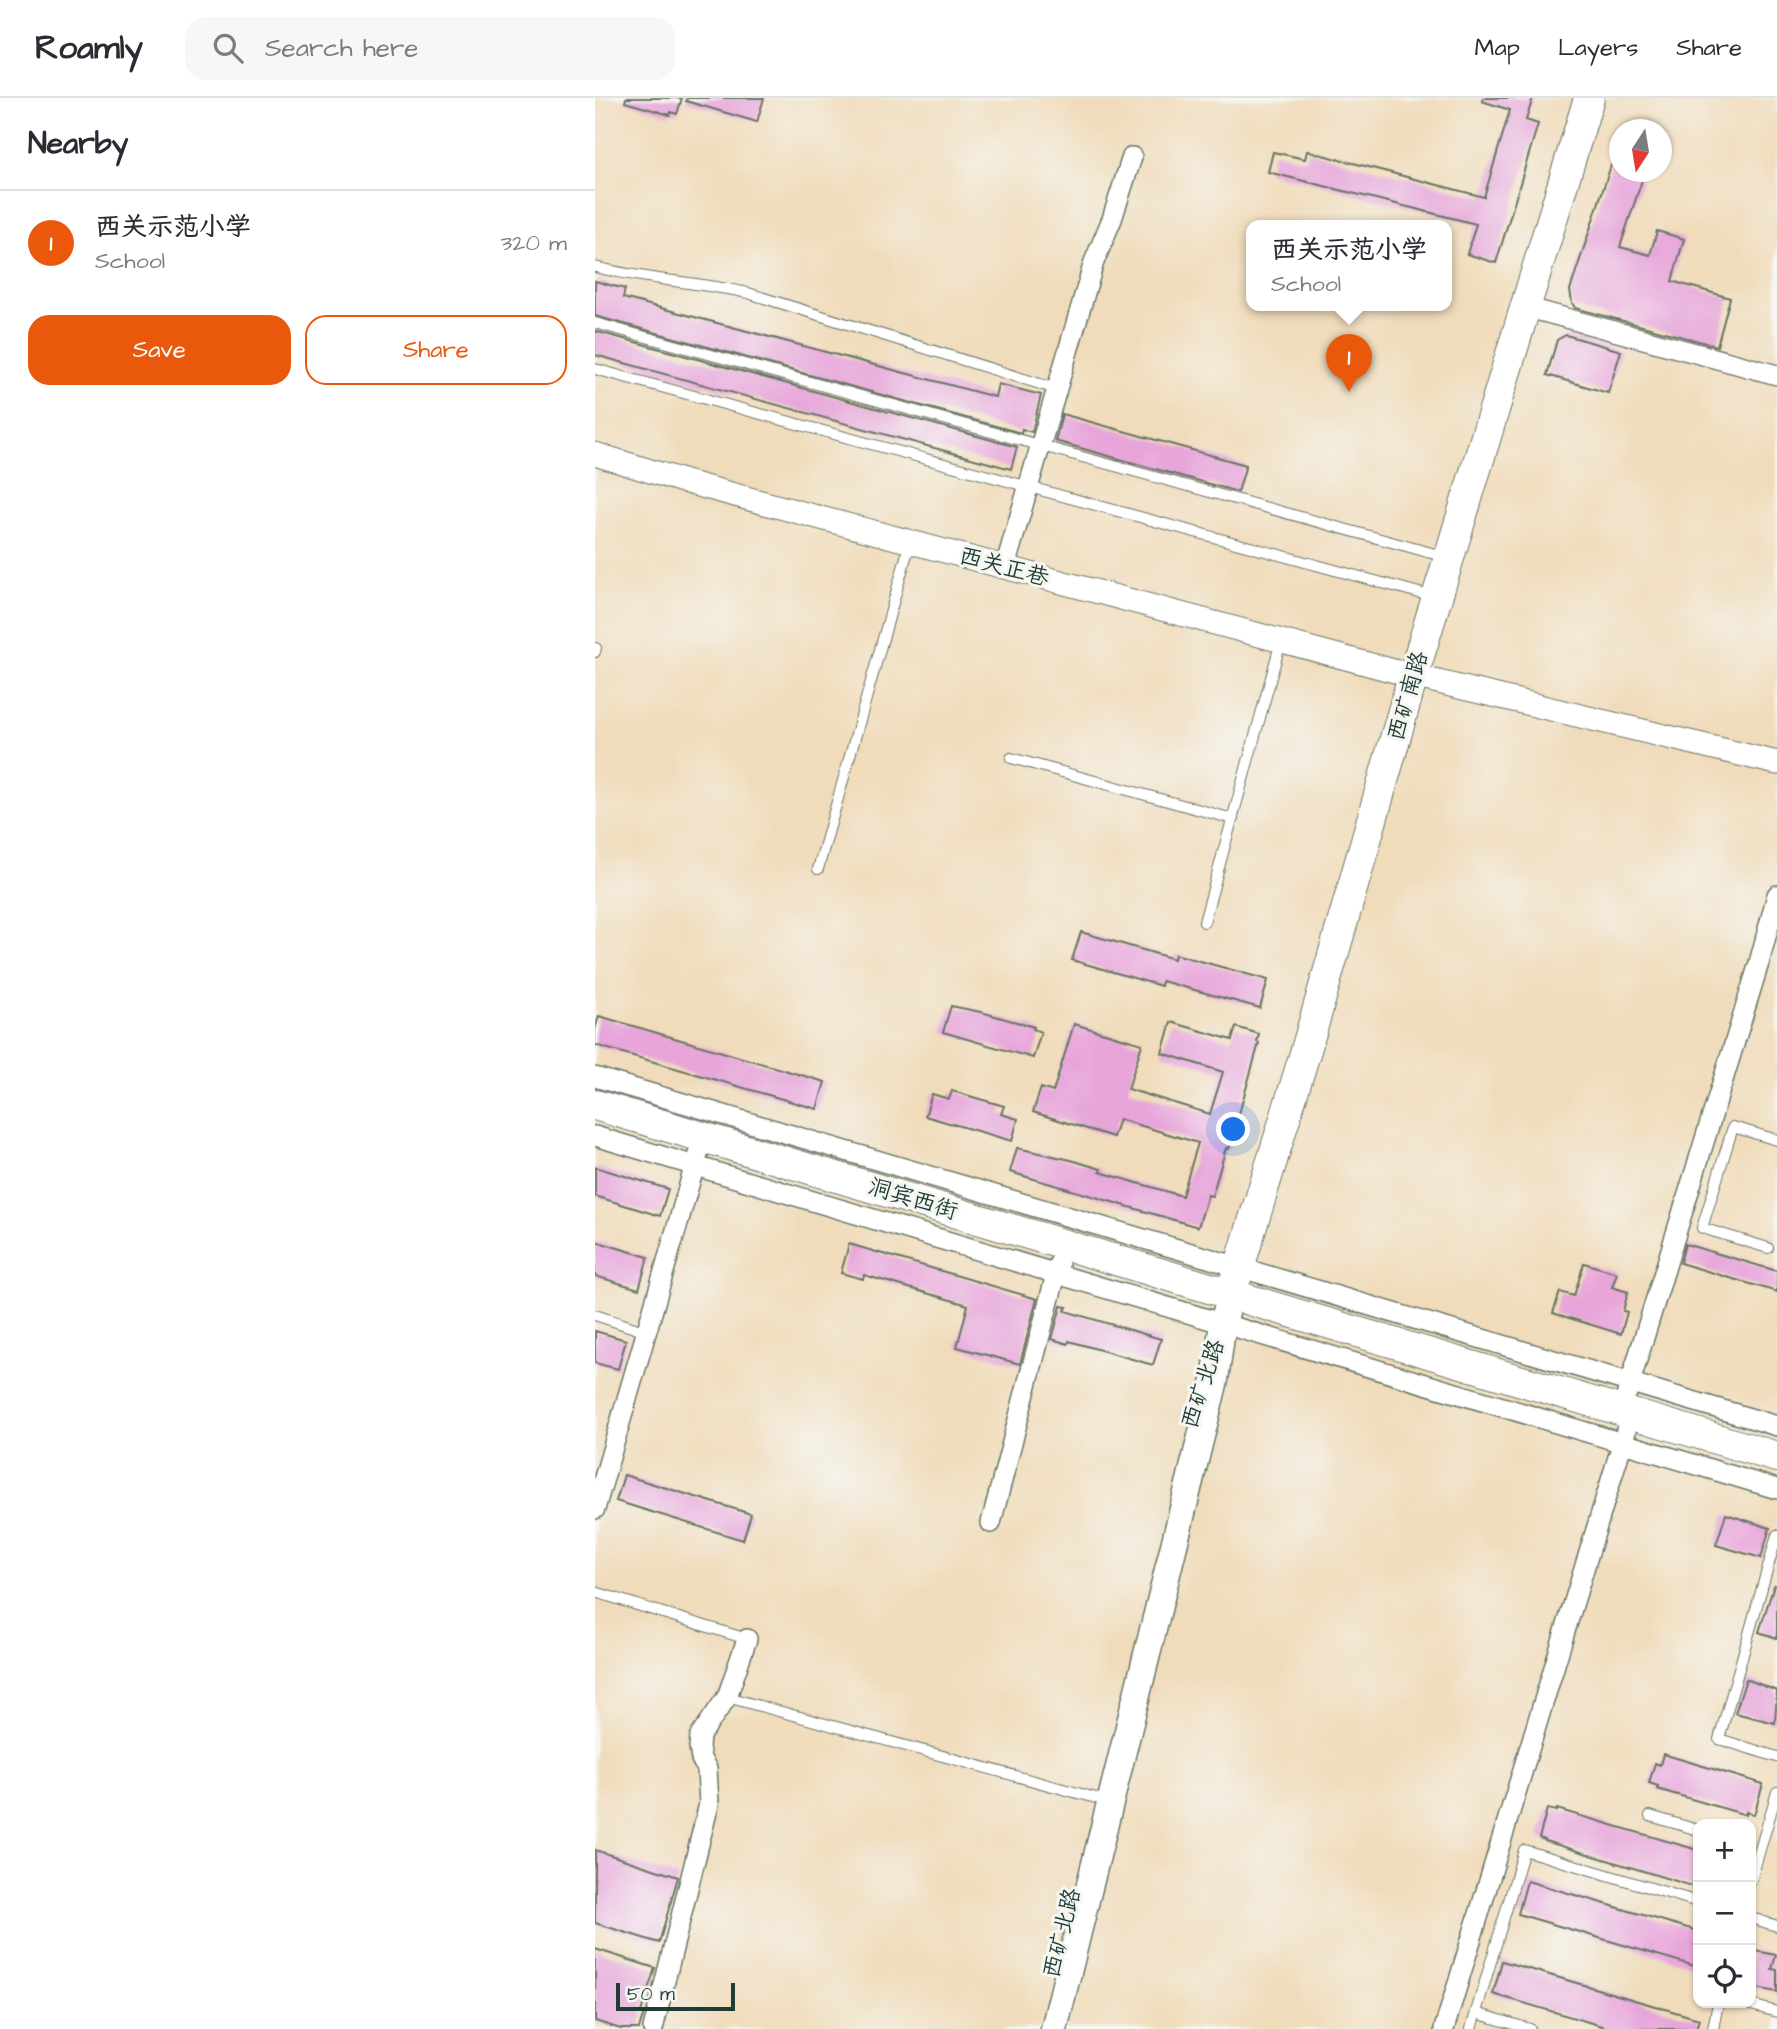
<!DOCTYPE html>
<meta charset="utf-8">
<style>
body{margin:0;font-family:"Architects Daughter","LXGW WenKai TC",sans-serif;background:#f7f7f7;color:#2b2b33}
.controls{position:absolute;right:21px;bottom:21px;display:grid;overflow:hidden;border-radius:14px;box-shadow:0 2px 5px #0004}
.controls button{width:63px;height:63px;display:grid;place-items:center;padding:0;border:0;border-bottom:2px solid #e1e1e2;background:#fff;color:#2b2b33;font:35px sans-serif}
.compass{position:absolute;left:1014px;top:21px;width:63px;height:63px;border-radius:50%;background:#fff;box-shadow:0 2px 5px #0004;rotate:192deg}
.scale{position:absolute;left:21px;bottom:18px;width:119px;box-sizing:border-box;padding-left:7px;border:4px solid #1f3d34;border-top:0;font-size:19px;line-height:24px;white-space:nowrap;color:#1f3d34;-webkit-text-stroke:5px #f6f6f2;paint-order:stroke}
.you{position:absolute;left:639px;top:1032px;width:24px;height:24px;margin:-18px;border:5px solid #fff;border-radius:50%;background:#1a73e8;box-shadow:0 0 0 10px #1a73e833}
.badge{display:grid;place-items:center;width:46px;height:46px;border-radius:50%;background:#ea580c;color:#fff;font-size:23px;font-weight:700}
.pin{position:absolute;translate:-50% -58px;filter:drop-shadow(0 2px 4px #0008)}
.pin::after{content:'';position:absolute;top:37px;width:24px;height:21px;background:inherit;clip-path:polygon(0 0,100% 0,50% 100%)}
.popup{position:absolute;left:651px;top:122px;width:206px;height:91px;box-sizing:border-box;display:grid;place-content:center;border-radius:14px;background:#fff;filter:drop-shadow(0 2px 5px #0005);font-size:23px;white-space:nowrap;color:#7c7c81}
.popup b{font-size:26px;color:#2b2b33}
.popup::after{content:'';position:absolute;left:50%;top:100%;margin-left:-14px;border:14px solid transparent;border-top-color:#fff}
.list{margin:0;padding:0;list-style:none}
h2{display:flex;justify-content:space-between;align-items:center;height:91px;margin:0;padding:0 28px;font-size:30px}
h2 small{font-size:23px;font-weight:400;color:#7c7c81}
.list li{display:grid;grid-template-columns:46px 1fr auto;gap:21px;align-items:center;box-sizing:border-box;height:105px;padding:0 28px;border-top:2px solid #e1e1e2}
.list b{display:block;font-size:26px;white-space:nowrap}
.list p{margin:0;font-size:23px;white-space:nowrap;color:#7c7c81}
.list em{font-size:23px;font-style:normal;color:#7c7c81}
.actions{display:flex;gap:14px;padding:21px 28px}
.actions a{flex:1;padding:16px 0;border:2px solid #ea580c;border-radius:21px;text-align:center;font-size:24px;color:#ea580c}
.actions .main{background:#ea580c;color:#fff}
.icon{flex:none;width:38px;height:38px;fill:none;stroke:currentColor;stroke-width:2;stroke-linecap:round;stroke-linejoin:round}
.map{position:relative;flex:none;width:1182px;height:1931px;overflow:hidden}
header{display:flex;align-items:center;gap:42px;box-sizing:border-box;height:98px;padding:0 35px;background:#fff;border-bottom:2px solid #e1e1e2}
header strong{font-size:33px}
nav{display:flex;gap:38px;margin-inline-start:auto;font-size:24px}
.search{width:490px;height:63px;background:#f7f7f7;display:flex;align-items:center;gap:18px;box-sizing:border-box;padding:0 24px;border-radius:21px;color:#7c7c81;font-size:26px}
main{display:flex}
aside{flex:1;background:#fff}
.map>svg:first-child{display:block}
.building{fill:#e7a5da}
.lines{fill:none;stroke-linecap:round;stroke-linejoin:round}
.service-casing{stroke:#687463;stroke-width:12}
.minor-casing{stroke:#687463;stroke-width:22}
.tertiary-casing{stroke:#687463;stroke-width:25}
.secondary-casing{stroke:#687463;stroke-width:29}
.primary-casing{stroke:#687463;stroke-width:32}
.service{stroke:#fff;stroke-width:10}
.minor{stroke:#fff;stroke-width:19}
.tertiary{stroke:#fff;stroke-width:23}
.secondary{stroke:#fff;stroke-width:26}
.primary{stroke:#fff;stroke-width:30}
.labels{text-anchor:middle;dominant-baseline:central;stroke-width:6;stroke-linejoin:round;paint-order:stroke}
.street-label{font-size:23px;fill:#1f3d34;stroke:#f6f6f2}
</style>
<header>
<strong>Roamly</strong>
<div class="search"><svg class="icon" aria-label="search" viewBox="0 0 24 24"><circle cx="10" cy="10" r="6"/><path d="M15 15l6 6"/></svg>Search here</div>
<nav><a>Map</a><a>Layers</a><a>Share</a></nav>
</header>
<main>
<aside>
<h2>Nearby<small></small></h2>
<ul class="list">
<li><span class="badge">1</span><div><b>西关示范小学</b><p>School</p></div><em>320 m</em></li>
</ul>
<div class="actions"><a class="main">Save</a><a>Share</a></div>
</aside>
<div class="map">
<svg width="1182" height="1931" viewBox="0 0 1182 1931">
<rect width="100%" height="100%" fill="#f6f6f2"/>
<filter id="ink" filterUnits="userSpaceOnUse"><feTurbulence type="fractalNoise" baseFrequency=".0143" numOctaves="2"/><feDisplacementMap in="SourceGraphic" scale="14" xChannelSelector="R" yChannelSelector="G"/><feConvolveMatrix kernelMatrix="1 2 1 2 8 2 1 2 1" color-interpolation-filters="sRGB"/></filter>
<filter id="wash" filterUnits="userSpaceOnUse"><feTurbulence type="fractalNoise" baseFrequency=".00686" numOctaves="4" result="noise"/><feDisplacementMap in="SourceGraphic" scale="28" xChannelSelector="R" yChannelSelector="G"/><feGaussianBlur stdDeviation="1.57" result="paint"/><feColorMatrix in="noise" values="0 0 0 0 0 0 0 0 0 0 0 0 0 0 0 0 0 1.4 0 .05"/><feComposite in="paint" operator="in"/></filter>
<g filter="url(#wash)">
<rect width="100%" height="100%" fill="#f0dbba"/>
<g id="blocks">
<path class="building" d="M31,0h56l-5,16 -6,-2 -1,3 -45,-13z
M92,0h77l-7,24 -71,-21z
M888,0h50l-7,22 12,4 -42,139 -29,-9 9,-30 -208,-52 5,-20 32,7 2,-8 177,46 26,-87 -28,-9z
M1022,49l3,1v24h17l-2,6 7,2 -22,67 30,8 7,-24 27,8 -12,42 58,17 -13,48 -142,-38 -3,-5 -2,-13z
M0,183l30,8 -2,9 372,99 3,-13 43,11 -9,37 -10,-3 -1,4 -426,-117z
M0,233l422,116 -6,22 -416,-114z
M971,237l55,16 -13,42 -61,-18 10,-35z
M467,316l184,51 -8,27 -183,-51z
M486,834l93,27 1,-5 93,26 -8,28 -98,-27 -1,5 -89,-26z
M356,908l30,6 53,15 -1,2 8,3 -8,26 -90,-26z
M4,918l226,66 -8,27 -222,-64v-16z
M576,924l61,18 4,-13 23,7 -2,8 2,1 -30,106 -3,-1 -14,48 -4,-1 -10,32 -188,-55 7,-24 54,12 30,9 -1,3 82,24 16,-53 -79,-24 -6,18 -80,-25 8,-24 12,4 21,-68 68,20 -14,45 82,25 13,-42 -61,-19z
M357,993l52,15 -3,8 17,5 -6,22 -87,-25 7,-22 17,5z
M0,1069l73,22 -8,27 -65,-20z
M0,1143l53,16 -9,32 -44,-13z
M254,1146l188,55 -17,65 -63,-17 11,-42 -104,-30 -1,4 -22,-6z
M1090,1146l92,27v21l-97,-29z
M989,1165l33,10 -5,14 16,5 -5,19 4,1 -6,22 -68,-21 7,-21 14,4z
M466,1208l6,1 -2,4 96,28 -8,26 -84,-24 -1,3 -16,-5z
M0,1233l31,9 -8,29 -23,-6z
M29,1377l127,39 -8,26 -127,-39z
M1131,1416l44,14 -9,30 -45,-13z
M1179,1487l3,1v52l-18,-6z
M1151,1581l31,12 -2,32 -40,-10z
M1068,1656l100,30 -9,31 -8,-3v3l-89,-26 1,-3 -9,-3 6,-20 5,2z
M952,1711l10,2v-2l141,41v25h-2l-4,11 -147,-45v-1l-6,-2z
M0,1752l83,27 -19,66 -64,-20z
M932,1783l171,50v36l-180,-53z
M0,1851l60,19 -14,44 3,1 -5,16h-18l-26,-8z
M1156,1852l25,5 -4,14 5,1v22l-26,-5z
M907,1863l197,58 -3,10h-84l-119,-35z"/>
</g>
</g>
<g filter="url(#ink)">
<use href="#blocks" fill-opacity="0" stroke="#687463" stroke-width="2"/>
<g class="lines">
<g class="service-casing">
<path id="service" d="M0,169c51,13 102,15 153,26l308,96
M0,225l851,234
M0,271l839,228
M0,554l1,-4
M416,660l222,61
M223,771l92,-326
M609,824l77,-281
M1173,1150l-66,-20 31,-101 44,13
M0,1217l52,17
M1182,1437l-58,204 58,18
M0,1494l152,47
M132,1599l369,101
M1055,1718l48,14
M1156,1782l26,-88
M1156,1820l26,8
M1149,1905l33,9
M881,1915l54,16
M876,1931l53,-179 174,52
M1118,1931l5,-26"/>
</g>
<g class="minor-casing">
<path id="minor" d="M930,209l252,68
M410,469l89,-305 18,-43 20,-62
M0,979l1182,349
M0,1038l1182,353
M1032,1295l132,-430 18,-68
M0,1411l108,-372
M396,1425l68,-260
M58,1931l56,-225 -2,-35 -6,-10 -2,-12 1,-11 27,-39 20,-58
M849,1931l182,-598"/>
</g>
<g class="tertiary-casing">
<path id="tertiary" d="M0,356l91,28 727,194 364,87"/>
</g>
<g class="secondary-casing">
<path id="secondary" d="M459,1931l161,-649 8,-57 8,-29"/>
</g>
<g class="primary-casing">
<path id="primary" d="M0,1007l1182,352
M636,1196l75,-244 107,-374 176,-578"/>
</g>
<use href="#service" class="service"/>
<use href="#minor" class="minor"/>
<use href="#tertiary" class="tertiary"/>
<use href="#secondary" class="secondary"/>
<use href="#primary" class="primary"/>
</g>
</g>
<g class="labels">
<g class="street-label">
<text transform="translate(409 469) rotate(15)">西关正巷</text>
<text transform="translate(813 598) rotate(-74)">西矿南路</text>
<text transform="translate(318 1101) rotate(17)">洞宾西街</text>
<text transform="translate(608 1286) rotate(-72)">西矿北路</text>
<text transform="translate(467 1835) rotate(-76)">西矿北路</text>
</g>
</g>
</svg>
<div class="controls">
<button>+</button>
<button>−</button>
<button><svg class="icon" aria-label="locate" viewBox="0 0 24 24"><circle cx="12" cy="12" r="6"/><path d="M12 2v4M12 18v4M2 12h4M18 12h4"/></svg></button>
</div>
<svg class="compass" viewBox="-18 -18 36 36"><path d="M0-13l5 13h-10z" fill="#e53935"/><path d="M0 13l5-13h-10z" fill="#7c7c81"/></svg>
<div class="scale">50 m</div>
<div class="you"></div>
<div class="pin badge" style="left:754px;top:294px">1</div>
<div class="popup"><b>西关示范小学</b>School</div>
</div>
</main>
